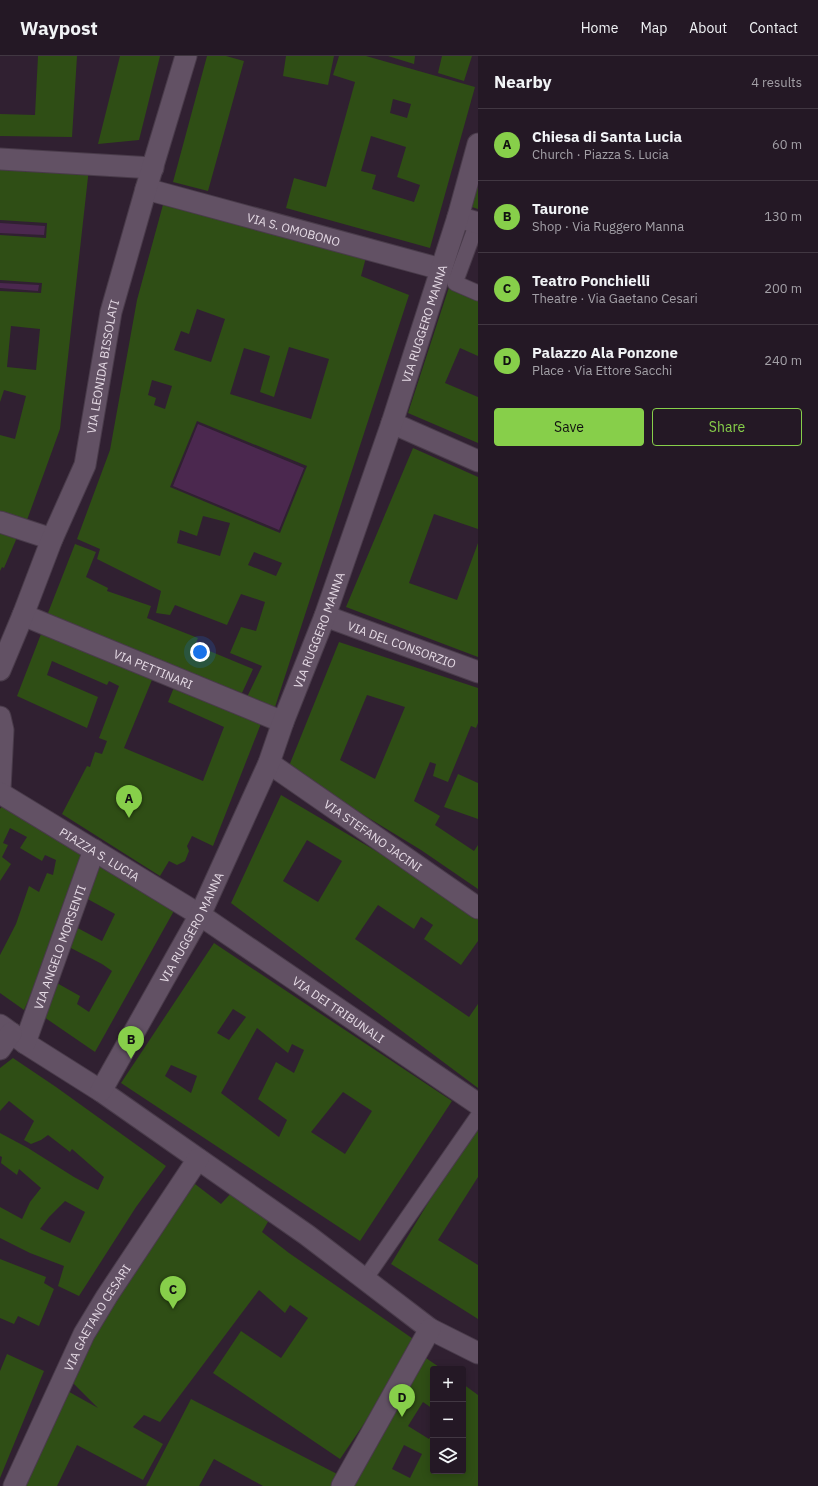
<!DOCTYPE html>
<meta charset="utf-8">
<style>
body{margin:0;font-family:"IBM Plex Sans",sans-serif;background:#302532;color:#f1f3f6}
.controls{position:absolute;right:12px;bottom:12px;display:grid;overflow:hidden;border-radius:4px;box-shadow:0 2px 10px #0003}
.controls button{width:36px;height:36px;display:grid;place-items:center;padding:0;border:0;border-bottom:1px solid #413742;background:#241825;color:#f1f3f6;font:20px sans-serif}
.you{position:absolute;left:200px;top:596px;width:14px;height:14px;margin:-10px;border:3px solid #fff;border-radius:50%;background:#1a73e8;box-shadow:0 0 0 6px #1a73e833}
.badge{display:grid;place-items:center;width:26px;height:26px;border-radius:50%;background:#87cf4a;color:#111;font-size:13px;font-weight:700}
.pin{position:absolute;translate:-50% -33px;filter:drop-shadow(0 1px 2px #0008)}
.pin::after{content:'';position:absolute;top:21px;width:14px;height:12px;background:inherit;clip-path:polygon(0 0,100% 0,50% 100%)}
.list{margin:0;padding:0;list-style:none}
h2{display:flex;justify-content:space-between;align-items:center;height:52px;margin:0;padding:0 16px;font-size:17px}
h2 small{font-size:13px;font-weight:400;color:#a3a0a7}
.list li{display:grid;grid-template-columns:26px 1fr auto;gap:12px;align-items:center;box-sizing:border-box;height:72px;padding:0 16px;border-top:1px solid #413742}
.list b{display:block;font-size:15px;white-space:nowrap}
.list p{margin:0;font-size:13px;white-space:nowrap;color:#a3a0a7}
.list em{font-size:13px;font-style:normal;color:#a3a0a7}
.actions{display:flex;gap:8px;padding:12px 16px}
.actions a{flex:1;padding:9px 0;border:1px solid #87cf4a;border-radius:4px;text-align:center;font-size:14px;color:#87cf4a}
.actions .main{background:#87cf4a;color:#111}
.icon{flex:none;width:22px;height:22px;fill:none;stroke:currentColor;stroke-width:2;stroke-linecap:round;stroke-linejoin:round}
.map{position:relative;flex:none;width:478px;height:1430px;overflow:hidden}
header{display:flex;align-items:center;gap:24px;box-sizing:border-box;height:56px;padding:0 20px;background:#241825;border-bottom:1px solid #413742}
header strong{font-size:19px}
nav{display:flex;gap:22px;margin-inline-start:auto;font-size:14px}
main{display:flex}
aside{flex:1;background:#241825}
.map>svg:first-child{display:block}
.green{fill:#4b284f}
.building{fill:#2f4e15;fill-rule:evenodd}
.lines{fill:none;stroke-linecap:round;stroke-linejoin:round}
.pedestrian-casing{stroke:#493b4a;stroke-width:17}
.minor-casing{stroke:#493b4a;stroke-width:23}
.pedestrian{stroke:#625164;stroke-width:15}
.minor{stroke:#625164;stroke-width:21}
.labels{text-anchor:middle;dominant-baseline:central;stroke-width:3;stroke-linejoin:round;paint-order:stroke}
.street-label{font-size:12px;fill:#e6dbe6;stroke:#302031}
</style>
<header>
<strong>Waypost</strong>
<nav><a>Home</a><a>Map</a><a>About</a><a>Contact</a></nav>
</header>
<main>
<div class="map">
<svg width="478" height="1430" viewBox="0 0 478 1430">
<rect width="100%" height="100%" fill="#302031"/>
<path class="green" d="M0,167l45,3 -1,9 -44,-2z
M0,227l39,2 -1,6 -38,-3z
M198,368l106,44 -25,62 -106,-44z"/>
<path class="building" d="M38,0h39l-5,81 -72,-1v-22l35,1z
M120,0h40l-21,84 -41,4z
M207,0h19l18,5 -36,130 -35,-9z
M286,0h48l-6,29 -45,-9z
M339,0h27l109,31 -45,161 -144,-40 8,-30 32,9 29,-105 -22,-7zM393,43l18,5 -4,14 -17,-5zM371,80l35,11 -9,30 23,8 -6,17 -42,-13 4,-14 -15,-4z
M388,0h27l-1,8z
M442,0h30l-8,25 -26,-8z
M478,106v47l-15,-5z
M0,110l89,2 -29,261 -33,91 -27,-5v-80l15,4 11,-43 -22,-6 -4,12v-111l41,2 1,-10 -42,-3v-45l46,3 1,-15 -47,-3zM11,270l29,3 -4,41 -29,-3z
M164,145l204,49 -7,26 48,19 -134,412 -29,-8 16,-33 -32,-13 11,-26 15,4 9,-29 -24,-8 -14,31 -52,-20 -5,10 -14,-2 5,-22 -64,-32 3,-10 -23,-10 33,-89 27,-150zM197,253l28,10 -14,43 -37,-12 7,-19 8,3zM289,291l40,12 -18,60 -81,-25 14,-46 26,8 -10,36 14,5zM152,324l20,6 -7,23 -11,-4 2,-7 -8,-3zM197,365l110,45 -27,67 -110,-46zM203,460l27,7 -10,33 -43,-13 3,-13 17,6zM254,496l28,11 -6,13 -28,-11z
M450,228l28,12v60l-18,-8 -15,35 33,14v46l-70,-30z
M413,392l65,29v52l-44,-15 -25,69 48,17 21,-57v114l-132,-50z
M0,473l18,6 -14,33 -2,-1 -2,4z
M75,488l21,8 -10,25 22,11 -1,3 44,15 -4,12 51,20 -3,7 58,24 -11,24 -196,-75z
M43,573l111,46 -30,73 79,33 21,-54 -56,-25 7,-17 87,36 -49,125 -21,-10 -5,10 2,5 -4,10 -8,4 -8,-4 -9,15 -98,-62 25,-48 3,1 5,-15 7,2 5,-13 -8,-3 20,-52 -10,-5 -2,4 -55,-24 -5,14 51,22 -11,31 -70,-32z
M339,586l139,46v35l-2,5 -5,-2 -23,56 -15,-6 3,-12 -6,-2 -16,39 26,15 -5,9 39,26 4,-6v44l-57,-39 -72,-44 -62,-35zM367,639l38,12 -30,72 -35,-19z
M458,718l20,9v36l-34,-12z
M281,739l95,56 102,64v26l-17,24 -37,-26 9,-14 -12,-8 -7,12 -36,-24 -23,34 114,78 9,-13v84l-247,-185zM307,784l35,21 -24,41 -35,-21z
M4,747l84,49 -36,95 -28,63 -24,-17v-38l16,-31 13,-38 10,6 8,-19 6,2 3,-15 -11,-5 -3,6 -22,-13 7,-11 -17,-9 -7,15 5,2 -6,12 9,7 -11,17v-72z
M98,810l77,43 -80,143 -51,-35 11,-35 25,14 -3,8 12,8 23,-41 -10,-7 -37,-19 7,-20 30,16 13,-27 -31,-17z
M214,887l238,158 -92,140 -239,-158zM233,953l13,8 -17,23 -12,-7zM257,972l31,25 4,-9 12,6 -10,23 -18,-11 -18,37 29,21 -8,17 -58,-44zM171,1009l26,11 -6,17 -26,-17zM343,1036l29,19 -27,43 -34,-22z
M13,1002l43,29 110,79 -30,41 -57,89 -21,-10 6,-20 -34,-13 -30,-15v-31l22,12 8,-17 11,-14 -22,-19 -2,6 -16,-12 1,-6 -2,-1v-23l28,15 46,29 24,13 6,-13 -32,-28 -2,3 -22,-17 -7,5 -10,4 -7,-4 10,-19 -25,-20 -9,10v-43zM65,1145l20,11 -15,31 -30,-14 9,-12z
M478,1068v53l-40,63 40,25v54l-87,-55 71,-117z
M195,1128l26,20 11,-12 37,28 -7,12 27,21 130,90 -79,116 -127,-86 28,-42 40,27 27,-40 -18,-13 -5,8 -26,-23 -99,132 -16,-7 -11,12 30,17 -20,36 -66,-35 -20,41h-39l46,-97 34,19 -32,-32 22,-48z
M0,1203l46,18 -2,6 10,6 -15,37 -21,-10 -4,8 -14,-6z
M7,1298l37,17 -44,107v-107z
M423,1300l19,13h-9v40l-10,-7 -15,24 21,13 4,-7v39h30v-87l15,11v91h-125zM404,1389l18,9 -12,24 -18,-9z
M191,1343l150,77 -5,10h-73l-49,-27 -15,27h-53z"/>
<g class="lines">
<g class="pedestrian-casing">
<path id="pedestrian" d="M478,171l-2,-1 -21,57 23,10
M365,1223l113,-163"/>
</g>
<g class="minor-casing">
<g id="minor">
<path d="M0,103l153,9"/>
<path id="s1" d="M146,133l295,80"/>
<path d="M458,161l20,6"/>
<path d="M392,367l86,38"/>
<path d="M0,466l52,17"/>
<path id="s2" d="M23,559l260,107"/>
<path id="s3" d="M325,560l153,56"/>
<path id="s4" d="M0,614l23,-55 29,-76 33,-74 26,-153 35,-123 40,-133"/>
<path d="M0,661l3,13 -3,60"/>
<path id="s5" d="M269,707l209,145"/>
<path id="s6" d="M0,737l200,122 278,189"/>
<path d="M0,969l25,18 76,48 206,144 123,94 48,24"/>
<path id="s7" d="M25,987l69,-193"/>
<path d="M0,993l11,-16"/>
<path id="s8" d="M101,1035l99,-176 69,-152 14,-41 42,-106 67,-193 66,-206 20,-73"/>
<path id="s9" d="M14,1430l70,-152 23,-38 91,-137"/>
<path d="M342,1430l88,-157"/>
</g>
</g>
<use href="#pedestrian" class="pedestrian"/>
<use href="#minor" class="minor"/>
</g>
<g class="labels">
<g class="street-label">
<text stroke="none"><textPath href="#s1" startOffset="153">VIA S. OMOBONO</textPath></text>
<text stroke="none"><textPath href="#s8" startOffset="835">VIA RUGGERO MANNA</textPath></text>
<text stroke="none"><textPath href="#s4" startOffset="322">VIA LEONIDA BISSOLATI</textPath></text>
<text stroke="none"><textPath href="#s8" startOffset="511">VIA RUGGERO MANNA</textPath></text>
<text stroke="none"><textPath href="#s3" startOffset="82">VIA DEL CONSORZIO</textPath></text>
<text stroke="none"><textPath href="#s2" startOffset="141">VIA PETTINARI</textPath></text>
<text stroke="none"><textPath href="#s5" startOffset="127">VIA STEFANO JACINI</textPath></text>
<text stroke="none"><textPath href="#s6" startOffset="117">PIAZZA S. LUCIA</textPath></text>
<text stroke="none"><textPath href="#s8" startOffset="187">VIA RUGGERO MANNA</textPath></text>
<text stroke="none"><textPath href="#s7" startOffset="102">VIA ANGELO MORSENTI</textPath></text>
<text stroke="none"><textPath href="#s6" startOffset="402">VIA DEI TRIBUNALI</textPath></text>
<text stroke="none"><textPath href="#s9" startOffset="188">VIA GAETANO CESARI</textPath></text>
</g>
</g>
</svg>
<div class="controls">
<button>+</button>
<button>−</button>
<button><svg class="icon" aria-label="layers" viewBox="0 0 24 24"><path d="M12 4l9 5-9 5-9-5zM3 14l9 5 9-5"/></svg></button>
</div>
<div class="you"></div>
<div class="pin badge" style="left:129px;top:762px">A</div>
<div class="pin badge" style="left:131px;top:1003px">B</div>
<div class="pin badge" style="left:173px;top:1253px">C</div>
<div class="pin badge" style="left:402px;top:1361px">D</div>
</div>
<aside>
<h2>Nearby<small>4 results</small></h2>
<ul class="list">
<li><span class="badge">A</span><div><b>Chiesa di Santa Lucia</b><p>Church · Piazza S. Lucia</p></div><em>60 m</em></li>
<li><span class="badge">B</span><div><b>Taurone</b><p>Shop · Via Ruggero Manna</p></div><em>130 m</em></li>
<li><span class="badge">C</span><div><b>Teatro Ponchielli</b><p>Theatre · Via Gaetano Cesari</p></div><em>200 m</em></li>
<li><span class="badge">D</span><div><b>Palazzo Ala Ponzone</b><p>Place · Via Ettore Sacchi</p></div><em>240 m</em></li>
</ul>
<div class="actions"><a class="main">Save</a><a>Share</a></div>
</aside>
</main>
